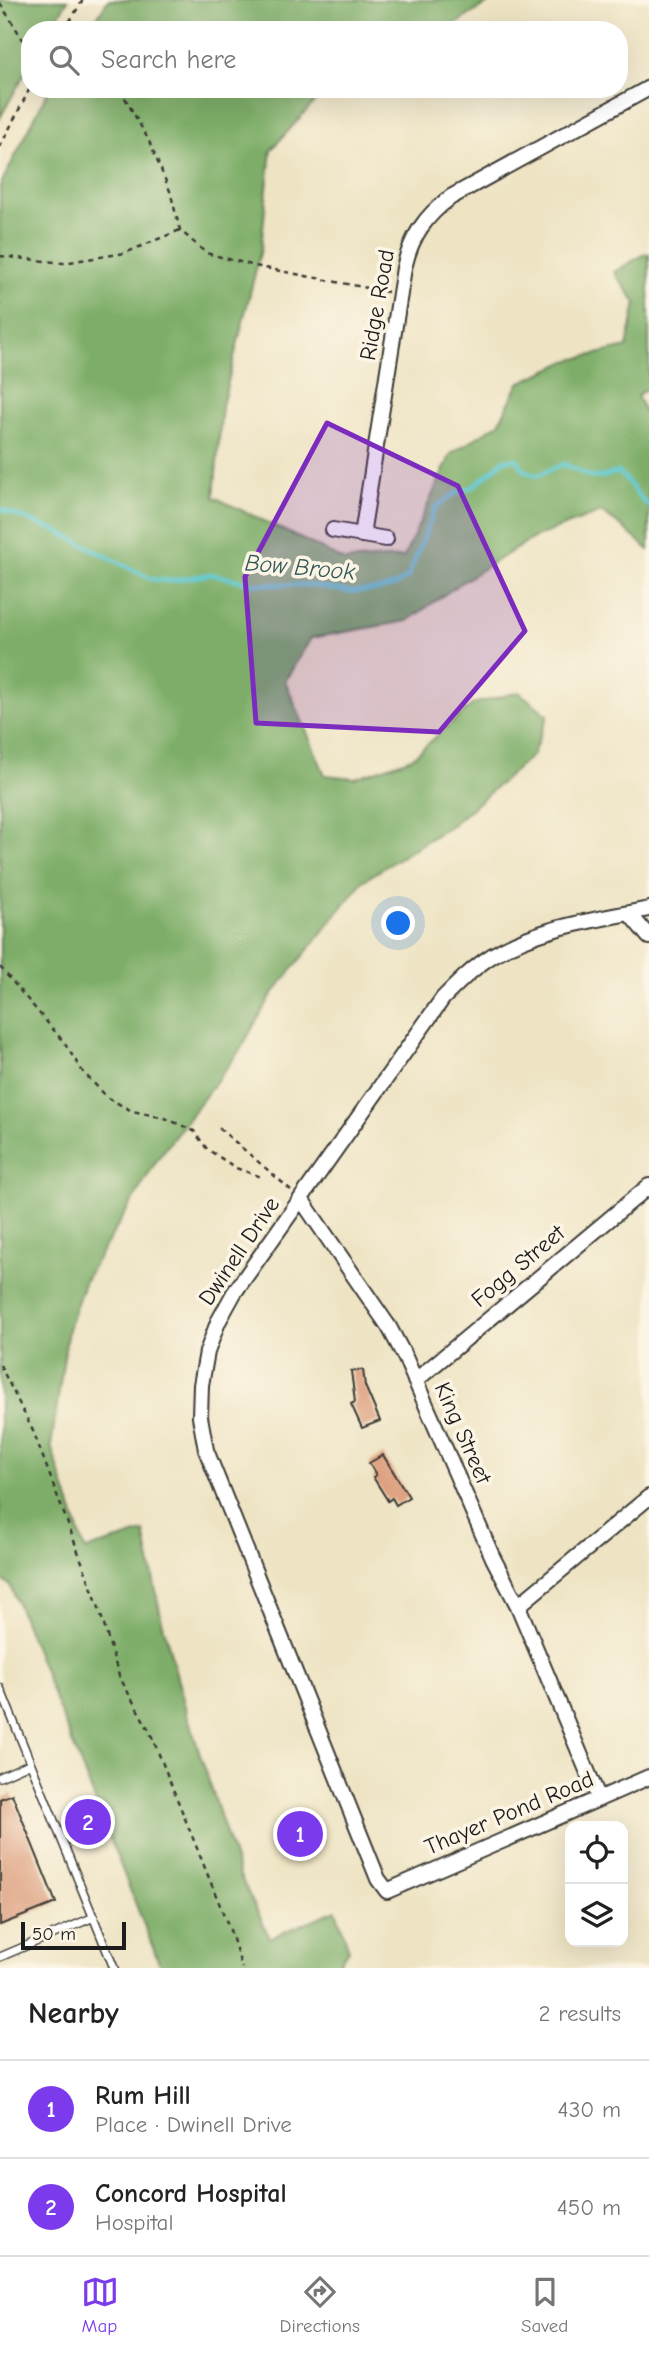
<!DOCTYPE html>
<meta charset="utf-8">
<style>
body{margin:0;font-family:"Comic Neue",sans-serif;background:#f6f6f6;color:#222}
.controls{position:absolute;right:21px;bottom:21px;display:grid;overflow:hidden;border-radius:14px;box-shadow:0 7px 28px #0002}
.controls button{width:63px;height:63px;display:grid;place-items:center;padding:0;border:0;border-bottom:2px solid #e0e0e0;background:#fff;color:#222;font:35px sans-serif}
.scale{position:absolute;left:21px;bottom:18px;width:105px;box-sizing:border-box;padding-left:7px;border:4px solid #1c1c1c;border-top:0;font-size:19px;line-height:24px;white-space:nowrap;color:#1c1c1c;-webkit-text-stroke:5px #fcf5e5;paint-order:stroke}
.you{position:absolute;left:399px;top:924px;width:24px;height:24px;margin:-18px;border:5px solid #fff;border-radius:50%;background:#1a73e8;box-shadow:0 0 0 10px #1a73e833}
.badge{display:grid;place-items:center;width:46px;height:46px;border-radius:50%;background:#7c3aed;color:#fff;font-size:23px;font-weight:700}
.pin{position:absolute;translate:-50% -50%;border:4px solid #fff;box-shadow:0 2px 7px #0006}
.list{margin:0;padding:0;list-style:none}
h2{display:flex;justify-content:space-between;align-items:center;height:91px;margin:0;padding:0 28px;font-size:30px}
h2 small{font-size:23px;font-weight:400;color:#767676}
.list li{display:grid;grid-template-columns:46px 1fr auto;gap:21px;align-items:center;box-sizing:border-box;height:98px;padding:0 28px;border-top:2px solid #e0e0e0}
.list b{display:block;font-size:26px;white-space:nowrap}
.list p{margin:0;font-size:23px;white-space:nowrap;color:#767676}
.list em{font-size:23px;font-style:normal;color:#767676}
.icon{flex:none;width:38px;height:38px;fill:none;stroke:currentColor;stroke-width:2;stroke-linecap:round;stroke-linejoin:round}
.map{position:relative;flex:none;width:649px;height:1968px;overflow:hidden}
.search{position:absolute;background:#fff;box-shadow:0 7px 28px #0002;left:21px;right:21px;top:21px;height:77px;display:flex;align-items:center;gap:18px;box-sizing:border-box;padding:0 24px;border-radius:28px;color:#767676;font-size:26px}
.sheet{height:287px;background:#fff}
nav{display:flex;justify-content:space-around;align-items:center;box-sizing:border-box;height:98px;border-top:2px solid #e0e0e0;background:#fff;font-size:19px;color:#767676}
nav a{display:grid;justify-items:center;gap:4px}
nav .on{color:#7c3aed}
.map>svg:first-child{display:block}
.forest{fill:#7dad68;stroke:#4c6442;stroke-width:2}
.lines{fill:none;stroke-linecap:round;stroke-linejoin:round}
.stream{stroke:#58c6cc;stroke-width:4.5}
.building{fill:#dc9b7a}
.lane-casing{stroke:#3c3a35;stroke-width:10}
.street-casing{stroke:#3c3a35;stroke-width:18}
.path{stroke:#3c3a35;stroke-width:2.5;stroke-dasharray:5 5;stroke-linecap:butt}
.lane{stroke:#fff;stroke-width:7}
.street{stroke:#fff;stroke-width:14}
.marked{fill:#7b2cbf;fill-opacity:0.2;stroke:#7b2cbf;stroke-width:5;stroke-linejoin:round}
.labels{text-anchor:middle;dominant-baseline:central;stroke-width:7;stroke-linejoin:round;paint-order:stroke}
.street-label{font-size:23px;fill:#1c1c1c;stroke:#fcf5e5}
.water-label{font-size:24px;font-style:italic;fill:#31585a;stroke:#fcf5e5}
</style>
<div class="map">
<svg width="649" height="1968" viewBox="0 0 649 1968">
<rect width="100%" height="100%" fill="#fcf5e5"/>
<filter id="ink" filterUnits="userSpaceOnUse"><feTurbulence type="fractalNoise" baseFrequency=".0143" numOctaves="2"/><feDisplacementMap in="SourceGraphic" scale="14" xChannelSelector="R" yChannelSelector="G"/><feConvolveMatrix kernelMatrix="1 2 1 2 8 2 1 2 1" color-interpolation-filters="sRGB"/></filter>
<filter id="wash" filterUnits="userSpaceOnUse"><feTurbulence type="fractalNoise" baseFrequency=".00686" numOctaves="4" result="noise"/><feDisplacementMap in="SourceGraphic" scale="28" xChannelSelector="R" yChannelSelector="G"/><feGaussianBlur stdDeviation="1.57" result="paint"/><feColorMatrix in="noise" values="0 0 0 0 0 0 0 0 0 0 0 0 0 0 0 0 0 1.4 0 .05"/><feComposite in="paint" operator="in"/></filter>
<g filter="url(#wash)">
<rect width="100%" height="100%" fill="#eee4c4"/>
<path class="forest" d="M0,0h68l-18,30h-20v34l-30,54z
M108,0h385l-47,30h-357z
M49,89h277l-55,61 -10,99 -39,157 -8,91 100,48 30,16 60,-4 47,-103 48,-31 20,-40 48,-22 60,-14 9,-44 -22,-31 29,-17 6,-1v133l-12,9 12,24v130l-27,-23 -21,-15 -66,25 -70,43 -58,41 -96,17 -26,43 40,94 30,3 57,-20 61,-54 46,-12 29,23 -16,41 -79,68 -90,57 -92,115 -31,54 -83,110 -72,120 -17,49 -17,117 34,104 59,-18 17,85 26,97 53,162 30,62 66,-28 13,40 -15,18h-173l-151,-383 -10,-6v-1393z"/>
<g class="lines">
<path class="stream" d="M0,509l59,23 92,47 19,2 41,-7 44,10 53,1 42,7 30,-2 16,-5 12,-8 27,-69 21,-15 17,-6 31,-27 13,-1 7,11 12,6 28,-12 27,13h11l16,-5c12,8 18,25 31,34"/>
</g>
<g id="blocks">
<path class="building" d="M363,1370l2,16 15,35 -18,7 -11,-24 4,-2 -4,-31z
M383,1455l26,42 -13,8 -4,-7 -4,3 -15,-24 3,-2 -7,-12z
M12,1794l44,109 -56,22v-126z"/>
</g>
</g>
<g filter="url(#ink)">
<use href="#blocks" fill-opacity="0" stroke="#3c3a35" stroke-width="2"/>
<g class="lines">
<g class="lane-casing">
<path id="lane" d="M0,1688l114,280
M0,1777l29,-13
M0,1957l94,-40"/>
</g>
<g class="street-casing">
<path id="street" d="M333,530l53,9
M362,535l42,-267c7,-31 21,-52 47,-71l198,-109
M649,909c-53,11 -110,18 -156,46 -19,12 -34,27 -50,43l-209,295 -16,29 -11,30 -6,33 -1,32 6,33 172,429 9,12 262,-114
M629,913l20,24
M301,1199l88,128 16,30 88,201 25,48 81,193
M415,1381l234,-195
M518,1606l131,-109"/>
</g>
<path class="path" d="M0,3l30,48
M64,30l19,-30
M120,89l28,50 22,52 10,39 26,23 49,13 133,26
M0,147l30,-59
M0,256l63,7 62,-10 55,-23
M0,967l63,74 20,31 25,26 24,13 33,7 29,13 13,18 29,19 28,10
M219,1128l72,62
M0,1365l34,68 64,172 21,71 31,56 80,198 12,38"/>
<use href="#lane" class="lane"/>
<use href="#street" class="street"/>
</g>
</g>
<path class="marked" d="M327,423l131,63 67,145 -86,101 -183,-9 -11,-146z"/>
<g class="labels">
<g class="street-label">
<text transform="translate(377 305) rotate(-80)">Ridge Road</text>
<text transform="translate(239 1251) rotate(-56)">Dwinell Drive</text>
<text transform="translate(518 1266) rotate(-40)">Fogg Street</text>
<text transform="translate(463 1433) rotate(66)">King Street</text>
<text transform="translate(509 1813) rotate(-23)">Thayer Pond Road</text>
</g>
<g class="water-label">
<text transform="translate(300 567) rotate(5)">Bow Brook</text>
</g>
</g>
</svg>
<div class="controls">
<button><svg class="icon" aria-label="locate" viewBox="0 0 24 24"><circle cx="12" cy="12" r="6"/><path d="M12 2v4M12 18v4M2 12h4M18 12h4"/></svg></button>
<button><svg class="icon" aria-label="layers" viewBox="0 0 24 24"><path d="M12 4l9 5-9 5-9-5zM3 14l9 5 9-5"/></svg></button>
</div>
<div class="scale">50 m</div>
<div class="you"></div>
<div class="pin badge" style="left:300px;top:1834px">1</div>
<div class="pin badge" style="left:88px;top:1822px">2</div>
<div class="search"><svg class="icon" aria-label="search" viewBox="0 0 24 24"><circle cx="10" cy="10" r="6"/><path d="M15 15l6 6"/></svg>Search here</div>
</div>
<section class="sheet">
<h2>Nearby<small>2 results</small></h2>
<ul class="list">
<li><span class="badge">1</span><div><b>Rum Hill</b><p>Place · Dwinell Drive</p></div><em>430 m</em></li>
<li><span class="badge">2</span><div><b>Concord Hospital</b><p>Hospital</p></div><em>450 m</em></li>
</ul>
</section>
<nav>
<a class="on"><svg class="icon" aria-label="map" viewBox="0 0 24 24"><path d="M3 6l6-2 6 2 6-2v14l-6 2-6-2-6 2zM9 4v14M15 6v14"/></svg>Map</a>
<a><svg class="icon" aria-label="directions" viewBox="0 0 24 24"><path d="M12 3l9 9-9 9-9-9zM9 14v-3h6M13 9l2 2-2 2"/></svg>Directions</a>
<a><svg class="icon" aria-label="saved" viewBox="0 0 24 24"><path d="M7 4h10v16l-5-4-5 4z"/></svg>Saved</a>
</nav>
